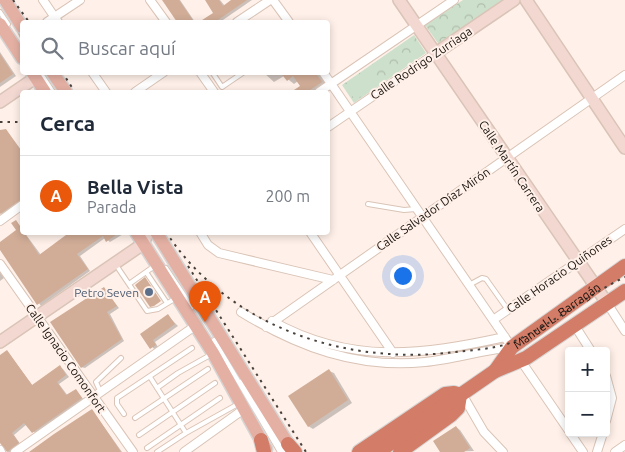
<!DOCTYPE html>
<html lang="es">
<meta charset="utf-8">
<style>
body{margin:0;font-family:Ubuntu,sans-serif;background:#f2f2f3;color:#1f2937}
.controls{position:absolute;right:15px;bottom:15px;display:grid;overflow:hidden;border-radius:5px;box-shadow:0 2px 8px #0003}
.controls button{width:45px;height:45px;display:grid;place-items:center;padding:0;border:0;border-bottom:1px solid #e0e1e3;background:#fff;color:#1f2937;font:25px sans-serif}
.you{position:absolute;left:402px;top:275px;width:18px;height:18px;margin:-12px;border:4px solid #fff;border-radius:50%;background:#1a73e8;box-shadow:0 0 0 8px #1a73e833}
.badge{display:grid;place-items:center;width:32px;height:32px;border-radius:50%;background:#ea580c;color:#fff;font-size:16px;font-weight:700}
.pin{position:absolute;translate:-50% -41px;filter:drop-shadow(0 1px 2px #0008)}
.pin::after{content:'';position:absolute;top:26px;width:18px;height:15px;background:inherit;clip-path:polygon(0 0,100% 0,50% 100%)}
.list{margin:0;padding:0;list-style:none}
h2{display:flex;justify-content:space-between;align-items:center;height:65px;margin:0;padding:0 20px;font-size:21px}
h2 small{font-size:16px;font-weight:400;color:#747a83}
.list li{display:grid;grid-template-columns:32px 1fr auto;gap:15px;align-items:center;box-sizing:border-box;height:80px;padding:0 20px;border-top:1px solid #e0e1e3}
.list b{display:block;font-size:19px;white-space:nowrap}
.list p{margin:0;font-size:16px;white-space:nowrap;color:#747a83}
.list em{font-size:16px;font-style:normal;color:#747a83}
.icon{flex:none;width:28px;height:28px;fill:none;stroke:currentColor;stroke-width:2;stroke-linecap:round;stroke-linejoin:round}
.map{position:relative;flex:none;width:625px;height:452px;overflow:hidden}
.search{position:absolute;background:#fff;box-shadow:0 2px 8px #0003;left:20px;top:20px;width:310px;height:55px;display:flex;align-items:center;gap:12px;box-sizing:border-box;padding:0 18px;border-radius:5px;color:#747a83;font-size:19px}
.panel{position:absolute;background:#fff;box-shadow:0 2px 8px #0003;left:20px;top:90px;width:310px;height:145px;border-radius:5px}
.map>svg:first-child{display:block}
.park{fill:url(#park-crowns)}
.garden{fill:#cde0cb}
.shadow{fill:#0003}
.building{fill:#d1ad97}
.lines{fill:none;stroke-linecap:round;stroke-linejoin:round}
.lane-casing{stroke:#dac4b7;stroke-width:6}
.street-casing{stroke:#dac4b7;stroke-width:10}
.secondary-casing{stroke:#dac4b7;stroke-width:14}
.primary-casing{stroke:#d6d5d4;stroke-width:15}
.highway-casing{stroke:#d6d5d4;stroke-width:16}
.lane{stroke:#fff;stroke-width:4}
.street{stroke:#fff;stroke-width:8}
.secondary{stroke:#f2d8d1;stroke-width:11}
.primary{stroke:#e5b0a4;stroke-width:12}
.highway{stroke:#d37c67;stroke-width:14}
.rail{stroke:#48403a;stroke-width:2;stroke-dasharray:2.5 5;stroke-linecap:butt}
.service-dot{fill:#5c6f8a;stroke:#fff1e9;stroke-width:2}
.labels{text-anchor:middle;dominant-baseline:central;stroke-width:4;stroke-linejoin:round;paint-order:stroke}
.street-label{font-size:12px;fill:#1a130e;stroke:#fff1e9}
.service-label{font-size:12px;fill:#4e5e75;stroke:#fff1e9;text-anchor:end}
</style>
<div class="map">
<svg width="625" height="452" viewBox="0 0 625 452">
<defs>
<pattern id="park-crowns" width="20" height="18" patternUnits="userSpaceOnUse" patternTransform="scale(1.25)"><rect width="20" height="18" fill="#cde0cb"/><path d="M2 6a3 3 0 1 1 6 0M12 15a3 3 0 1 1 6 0" fill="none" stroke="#afbfad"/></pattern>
</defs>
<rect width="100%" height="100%" fill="#fff1e9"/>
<path class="park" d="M463,0h44l-67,46 -15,-21z
M414,35l12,18 -72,50 -12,-18z"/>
<path class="garden" d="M368,68l11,16 -24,16 -10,-15z"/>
<path class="shadow" d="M164,0h16l15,22h-16z
M206,0h14l5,6 8,-6h19l-32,22h-18l13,-9z
M16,30l6,5v7z
M0,52l16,24 -16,11z
M318,72l10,15 -9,5h-26l9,-6 -4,-5 -4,3 -10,-8 -10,6 -10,-9z
M6,130l16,21v51l-18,13 -4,-2v-82z
M16,221l25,34 31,-23 53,1 -15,9 -5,-4 -25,18 10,15 -49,35 -41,-58v-5l18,-13z
M0,272l4,6 -4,3z
M104,289l15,19 -9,6 14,27 -39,27 -4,-1z
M168,316l10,10 -23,16 3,5 -4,2 -12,-15z
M7,351l26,35 27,-19 3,2 6,8 -10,7 9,12 8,-6 8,10 -48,34 -9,-10 -13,11 7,10 -8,7h-5l-8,-12v-84z
M329,371l5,2 18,30 -39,26 -5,-3z
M92,410l30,42h-90z
M456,427l4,3 14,21 -33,1z"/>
<path class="building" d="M162,0h17l15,22h-17z
M205,0h14l4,6 8,-6h16l-32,22h-16l14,-9z
M0,54l13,20 -13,9z
M280,72h35l7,10 -15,10h-16l9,-6 -7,-10 -6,5z
M6,129l16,23v47l-22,15v-84z
M16,220l23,35 31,-23h50l-14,10 -3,-6 -26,18 11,15 -51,36 -37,-55v-8l16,-12 -5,-7z
M145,277l16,24 -7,5 -4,1 -15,-22z
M104,287l13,19 -10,6 15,27 -41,29 -31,-46z
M168,314l7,10 -22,16 3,5 -6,4 -10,-15z
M7,350l25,35 28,-20 6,10 -9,7 9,13 10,-6 6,9 -50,35 -8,-10 -12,10 7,10 -12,9 -7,-9v-88z
M329,369l19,31 -40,27 -20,-31z
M92,409l29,43h-92l25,-18z
M456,426l14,22 -6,4h-24l-7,-11z"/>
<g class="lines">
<g class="lane-casing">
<path id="lane" d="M0,12l8,12
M40,72l13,20
M212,72l10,15 22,-15
M368,204l36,6 12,-1
M116,265l31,46 11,-2 18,-11
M166,268l26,39
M146,272l21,31
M129,284l27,-19
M469,285l13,-7 4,1 22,31
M214,340l66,112
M150,377l36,56
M242,381l42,71
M157,388l21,-15 34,-19
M100,391l-4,-9 25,-24
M124,414l-7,-10v-6l75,-50
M135,418l73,-49
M139,435l76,-52
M147,448l73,-50
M157,452l29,-19 52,-29"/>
</g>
<g class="street-casing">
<path id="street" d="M43,0l15,22
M150,0l16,22
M273,0l16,22
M47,22l33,-22
M237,22l33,-22
M92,72l14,20
M200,72l14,20
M323,72l190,277
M135,92l29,-20
M319,92l135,-92
M328,127l108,-74
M0,221l22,-16
M200,232l8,13 11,8 114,27
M310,232l83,121
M0,264l133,188
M607,303l18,28
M241,312c57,35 116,57 184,50 29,-3 58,-12 87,-15
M493,320l132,-91
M272,321c79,44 150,34 233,16
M575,326l16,25
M266,327l359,-252
M519,358l50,73
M606,376l6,22 -6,23
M462,394l22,38 19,20
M570,433l13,19
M0,450l1,2
M15,452l180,-126
M184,452l60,-43
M597,452l6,-19
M615,452l10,-7"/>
</g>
<g class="secondary-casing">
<path id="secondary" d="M399,0l208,303
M526,0l99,148
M436,53l78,-53
M0,102l35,-24
M0,342l143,-98 5,-12"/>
</g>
<g class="primary-casing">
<path id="primary" d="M5,0l17,27
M0,24l22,34
M32,72l13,20
M52,72l14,20
M136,232l77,121 53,96
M156,232l137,220"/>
</g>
<g class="highway-casing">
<g id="highway">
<path id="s1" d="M495,371l17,-24 113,-81"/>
<path d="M261,440l3,12"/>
<path d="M288,444l7,8"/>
<path d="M359,452l86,-58 9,-1 6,2 -2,13 -7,7 -51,37"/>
<path d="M378,452l117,-81 31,-13 99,-67"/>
</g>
</g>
<use href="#lane" class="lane"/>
<use href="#street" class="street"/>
<use href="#secondary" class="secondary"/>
<use href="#primary" class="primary"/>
<use href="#highway" class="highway"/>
<path class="rail" d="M13,0l16,22
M62,72l13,20
M0,122h22
M166,232c62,95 180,134 289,120 17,-2 39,-3 55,-9 41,-17 75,-47 115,-66
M188,266l118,186"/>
</g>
<circle class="service-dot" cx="149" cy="292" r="5"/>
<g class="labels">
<g class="street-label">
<text transform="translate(421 63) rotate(-34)">Calle Rodrigo Zurriaga</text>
<text transform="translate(512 166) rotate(56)">Calle Martín Carrera</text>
<text transform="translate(433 209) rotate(-35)">Calle Salvador Díaz Mirón</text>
<text transform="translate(559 274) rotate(-35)">Calle Horacio Quiñones</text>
<text stroke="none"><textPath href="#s1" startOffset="84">Manuel L. Barragán</textPath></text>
<text transform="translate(66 358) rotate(55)">Calle Ignacio Comonfort</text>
</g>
<g class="service-label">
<text x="139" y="292">Petro Seven</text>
</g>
</g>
</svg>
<div class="controls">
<button>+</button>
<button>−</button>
</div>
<div class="you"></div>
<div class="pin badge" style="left:205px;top:322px">A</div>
<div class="search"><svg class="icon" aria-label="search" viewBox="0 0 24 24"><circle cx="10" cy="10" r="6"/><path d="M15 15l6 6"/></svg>Buscar aquí</div>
<section class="panel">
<h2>Cerca<small></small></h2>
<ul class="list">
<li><span class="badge">A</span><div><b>Bella Vista</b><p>Parada</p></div><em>200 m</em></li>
</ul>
</section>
</div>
